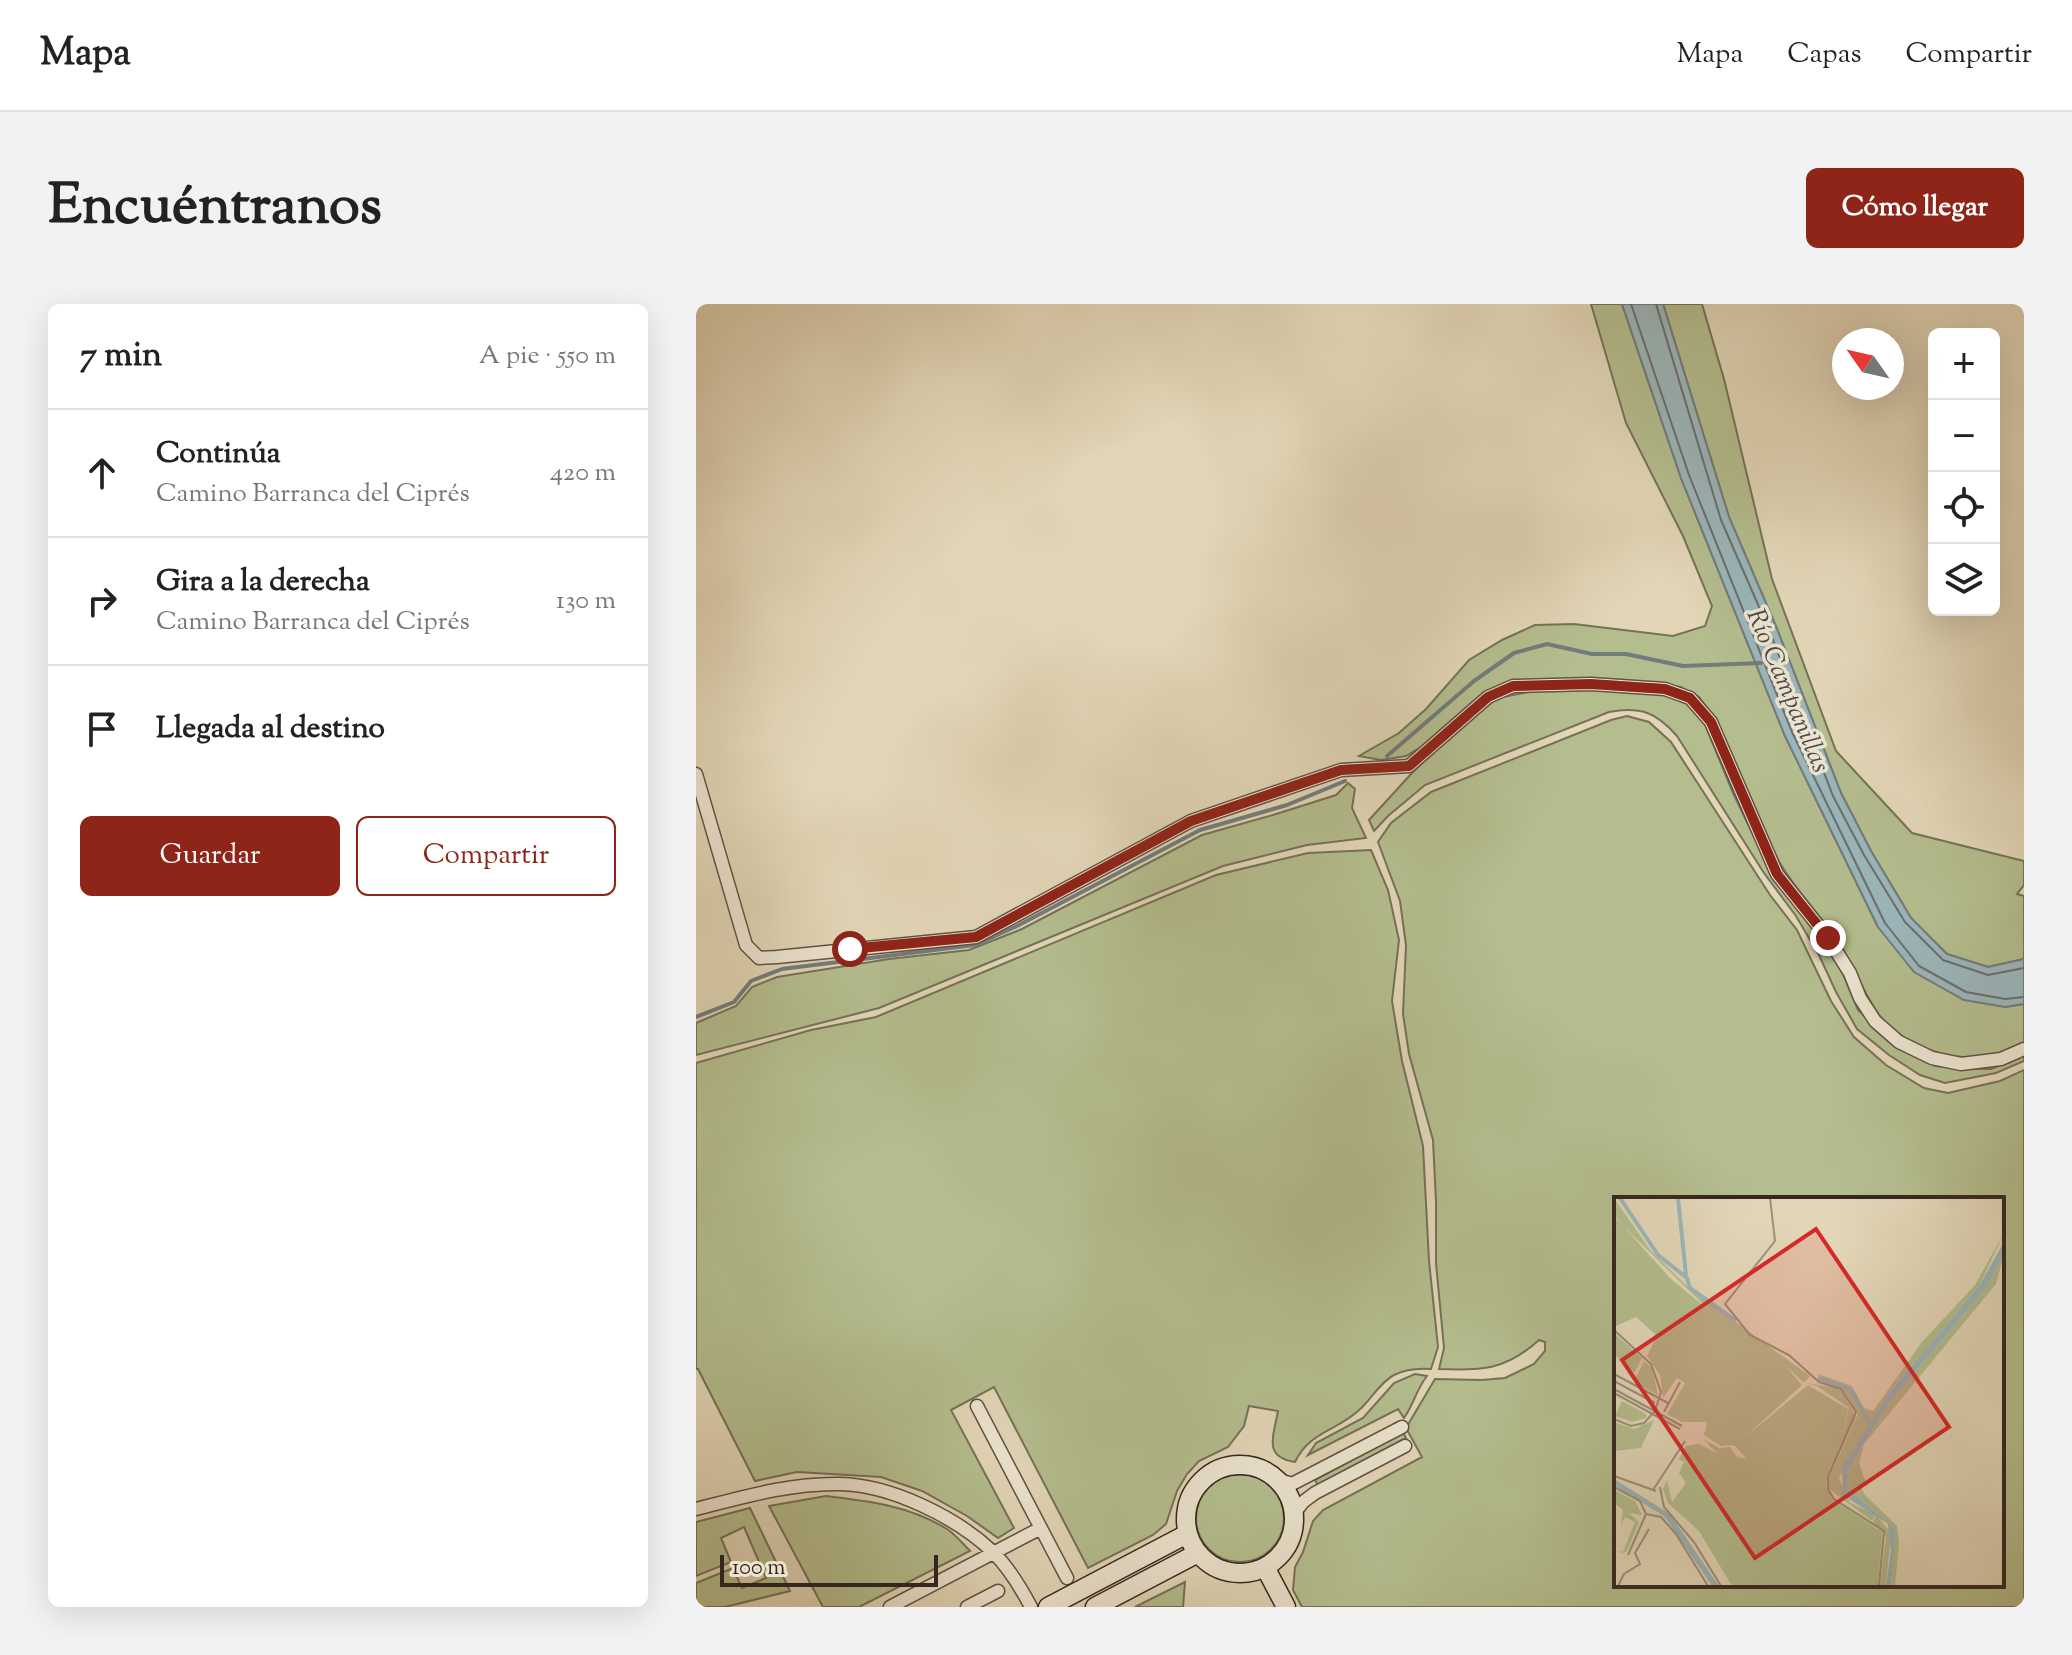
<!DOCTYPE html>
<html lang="es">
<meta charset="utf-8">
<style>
body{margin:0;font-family:"Sorts Mill Goudy",serif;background:#f2f2f2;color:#222}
.controls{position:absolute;right:24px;top:24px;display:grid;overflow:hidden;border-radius:12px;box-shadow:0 8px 32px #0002}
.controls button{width:72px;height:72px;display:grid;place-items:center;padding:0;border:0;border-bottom:2px solid #e0e0e0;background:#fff;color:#222;font:40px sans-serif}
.compass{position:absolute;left:1136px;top:24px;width:72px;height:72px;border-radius:50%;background:#fff;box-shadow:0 8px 32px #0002;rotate:304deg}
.scale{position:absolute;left:24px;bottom:20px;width:218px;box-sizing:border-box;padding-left:8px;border:4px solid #362620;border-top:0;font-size:22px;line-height:28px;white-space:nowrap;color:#362620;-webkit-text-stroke:6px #ece4d0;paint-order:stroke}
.stop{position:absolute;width:24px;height:24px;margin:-18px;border:6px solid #8f2418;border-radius:50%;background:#fff}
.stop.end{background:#8f2418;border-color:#fff;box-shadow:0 2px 8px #0008}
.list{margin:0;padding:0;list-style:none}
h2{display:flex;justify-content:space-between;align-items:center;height:104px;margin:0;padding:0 32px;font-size:34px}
h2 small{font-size:26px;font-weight:400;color:#767676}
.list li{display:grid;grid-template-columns:52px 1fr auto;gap:24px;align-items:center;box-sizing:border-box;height:128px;padding:0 32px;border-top:2px solid #e0e0e0}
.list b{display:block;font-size:30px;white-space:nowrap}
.list p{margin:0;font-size:26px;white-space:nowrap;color:#767676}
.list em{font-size:26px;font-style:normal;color:#767676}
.actions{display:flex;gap:16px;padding:24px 32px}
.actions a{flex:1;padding:18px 0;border:2px solid #8f2418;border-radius:12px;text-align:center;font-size:28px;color:#8f2418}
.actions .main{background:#8f2418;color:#fff}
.icon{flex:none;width:44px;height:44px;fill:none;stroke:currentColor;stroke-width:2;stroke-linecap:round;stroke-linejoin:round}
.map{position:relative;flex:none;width:1328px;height:1303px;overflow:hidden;border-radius:12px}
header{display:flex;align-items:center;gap:48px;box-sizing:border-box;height:112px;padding:0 40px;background:#fff;border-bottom:2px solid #e0e0e0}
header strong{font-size:38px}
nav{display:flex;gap:44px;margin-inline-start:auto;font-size:28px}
.intro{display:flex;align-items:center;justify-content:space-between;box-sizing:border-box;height:192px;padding:0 48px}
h1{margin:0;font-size:56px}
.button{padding:20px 36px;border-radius:12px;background:#8f2418;color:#fff;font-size:28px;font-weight:700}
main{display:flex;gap:48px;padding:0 48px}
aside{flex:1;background:#fff;border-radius:12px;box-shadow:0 8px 32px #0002}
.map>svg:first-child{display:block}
.green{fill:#b4bd8e;stroke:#757257;stroke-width:2;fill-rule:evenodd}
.water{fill:#9bb6bb;stroke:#737c7d;stroke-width:2}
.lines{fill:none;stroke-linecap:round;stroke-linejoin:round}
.shore{stroke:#686e6e;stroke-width:2}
.stream{stroke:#737c7d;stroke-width:4}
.street-casing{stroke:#615246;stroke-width:15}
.secondary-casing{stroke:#362620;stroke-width:21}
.street{stroke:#ece4d0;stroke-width:12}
.secondary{stroke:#ece4d0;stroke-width:18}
.route{stroke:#8f2418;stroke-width:10}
.labels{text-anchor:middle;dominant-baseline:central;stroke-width:7;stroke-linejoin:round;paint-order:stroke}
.water-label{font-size:26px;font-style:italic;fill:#4f4a47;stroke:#ece4d0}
.inset-river{fill:none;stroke:#9bb6bb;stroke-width:4}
.inset-road{fill:none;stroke:#9d907b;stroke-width:2}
.view{fill:#d62828;fill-opacity:0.15;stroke:#d62828;stroke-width:4}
.inset-edge{fill:none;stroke:#362620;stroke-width:4}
</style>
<header>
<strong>Mapa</strong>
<nav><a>Mapa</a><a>Capas</a><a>Compartir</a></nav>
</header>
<div class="intro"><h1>Encuéntranos</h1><a class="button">Cómo llegar</a></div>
<main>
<aside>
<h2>7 min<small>A pie · 550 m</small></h2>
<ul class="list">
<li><svg class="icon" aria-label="ahead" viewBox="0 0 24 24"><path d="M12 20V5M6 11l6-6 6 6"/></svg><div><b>Continúa</b><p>Camino Barranca del Ciprés</p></div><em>420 m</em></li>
<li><svg class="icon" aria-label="right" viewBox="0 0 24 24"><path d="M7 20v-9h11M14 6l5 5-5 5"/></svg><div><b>Gira a la derecha</b><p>Camino Barranca del Ciprés</p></div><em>130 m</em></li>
<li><svg class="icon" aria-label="arrive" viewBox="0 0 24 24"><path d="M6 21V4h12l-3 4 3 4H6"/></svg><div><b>Llegada al destino</b></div></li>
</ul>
<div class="actions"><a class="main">Guardar</a><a>Compartir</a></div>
</aside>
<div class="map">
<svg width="1328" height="1303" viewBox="0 0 1328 1303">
<rect width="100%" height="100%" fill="#e2d6b7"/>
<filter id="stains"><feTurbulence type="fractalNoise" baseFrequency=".0025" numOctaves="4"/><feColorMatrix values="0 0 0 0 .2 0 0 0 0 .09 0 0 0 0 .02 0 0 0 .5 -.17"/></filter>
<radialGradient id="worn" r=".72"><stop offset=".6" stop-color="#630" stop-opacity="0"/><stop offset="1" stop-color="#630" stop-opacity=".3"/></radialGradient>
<path class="green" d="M895,0h31l59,174 104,258 93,191 127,80 19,-3v39c-7,4 -15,8 -22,10 -40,12 -97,-3 -122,-37 -17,-23 -26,-51 -42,-74 -19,-29 -44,-53 -61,-84l-62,-140 -16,-21 -18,-10 -26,-4 -130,-3 -27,6 -20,14 -52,44 -20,12 -25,4 -22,-4 40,-23 27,-24 43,-49 33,-20 33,-15 39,-1 99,12 32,-10 7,-20 -29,-70 -57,-113z
M967,0h39l22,75 48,200 64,172 76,82 112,28v24l-7,9 7,2v63l-36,8 -41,-13 -36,-36 -40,-67 -30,-58 -64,-164 -48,-112z
M847,385l74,1 47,4 23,10 17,18 29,71 38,79 50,65 22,37 15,36 40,36 37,20 31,3h25l33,-13v5l-28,12 -51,10 -25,-8 -31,-20 -32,-26 -21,-37 -17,-37 -23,-39 -32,-43 -87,-137c-21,-24 -37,-30 -68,-24l-184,73 -37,31 -14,15 -5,-11 43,-47 60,-57 26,-18z
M931,412l22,6 22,20 99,153 27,35 34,71 23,36 32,28 38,23 24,5 52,-12 24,-11v537h-722l-9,-17 2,-23 8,-15 10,-31 10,-11 99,-53 -16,-29 29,-49 47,1 23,-2 29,-14 11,-13v-9l-6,-2c-33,30 -57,31 -100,29l5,-21 -8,-85v-61l-3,-62 -24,-86 -6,-40 3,-69 -6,-44 -22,-59 13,-19 40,-31 180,-72zM920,895h386v386h-386z
M652,479l7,6 -3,19 14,30 -59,7 -84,21 -344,142 -183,47v-32l40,-17 16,-19 25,-10 112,-18 80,-9 53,-21 180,-94 71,-20 63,-20z
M675,546l17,40 11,50 -7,61 10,60 21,85 6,115 9,86 -7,22c-12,-1 -25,0 -37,6 -15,8 -23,25 -36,36 -22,20 -49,21 -63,51 -33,-5 -21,-27 -17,-51l-29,-5 -5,20 -16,21 -29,14 -12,13 -10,17 -11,33 -13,11 -65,33 -94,-181 -43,23 63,118 -16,10 -31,-22 -45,-25 -41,-14 -84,-5 -42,9 -57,-112h-2v-306l115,-33 65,-13 340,-142 92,-22z
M719,1070l12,2c-11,14 -14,30 -23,42l-6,-9 -90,46 8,-12 47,-25 31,-35z
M707,1128l3,6 -88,47 -3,-5z
M500 1214a44 44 0 1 1 88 0a44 44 0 1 1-88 0Z
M130,1192c43,5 84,10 121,33 9,6 16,15 23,22l-111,56h-36l-54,-101z
M54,1204l40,83 -65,16h-29v-24l37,-15 9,20 24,-10 -22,-51 -23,11 10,24 -35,14v-54z
M489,1278l-2,25h-48z"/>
<path class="water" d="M926,0h41l66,213 48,112 64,164 30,58 40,67 36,36 41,13 36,-8v45l-19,3 -41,-7 -50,-28 -36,-45 -93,-191 -104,-258z"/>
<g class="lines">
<path class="shore" d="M935,0l58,171 103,257 93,191 34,43 47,26 39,7 19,-2
M960,0l65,216 49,112 63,164 31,59 41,67 38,38 45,15 36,-7"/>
<path class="stream" d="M691,452l87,-75 40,-28 33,-9 45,10h34l57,12 78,-3
M0,713l38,-15 17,-21 31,-12 193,-24 44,-20 181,-95 87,-25 58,-24"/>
<g class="street-casing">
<path id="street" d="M0,470l50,171 13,13 18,-1 199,-20 215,-116 150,-51 68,-4 79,-69 25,-11 78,-2 74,5 25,9 21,24 66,152 51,64 22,35 10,25 15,23 24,21 33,16 29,6 40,-5 23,-10
M281,1102l90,172
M577,1174l19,6 110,-57
M0,1205c47,-12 95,-26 144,-25 51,1 116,33 153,68 16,16 28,36 38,55
M596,1212l11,-14 12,-9 90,-47
M194,1303l151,-79
M271,1303l31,-16"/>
</g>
<g class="secondary-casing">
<path id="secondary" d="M490 1215a54 54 0 1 1 108 0a54 54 0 1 1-108 0Z
M569,1263l21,40
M352,1303l139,-73
M399,1303l103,-54"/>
</g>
<use href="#street" class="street"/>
<use href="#secondary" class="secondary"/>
</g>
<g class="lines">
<path class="route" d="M154,645l126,-12 215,-116 150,-51 68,-4 79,-69 25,-11 78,-2 74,5 25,9 21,24 66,152 51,64"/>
</g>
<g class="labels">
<g class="water-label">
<text transform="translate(1091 387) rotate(67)">Río Campanillas</text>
</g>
</g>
<g transform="translate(918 893)">
<rect width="390" height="390" fill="#e2d6b7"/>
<path d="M0,1l37,53 38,37 121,88 -6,7 -20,-19 18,21 -58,53 64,-53 40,24 -7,31 8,-32 -32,-22 -12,-3 33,5 6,6 12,23 -30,66 6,16 50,33 -4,54h-146l-33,-55 -31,-28 -5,-14 4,-9 5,22 14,-19 -7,-10 5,-11 -5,-3 -5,8 12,-21 13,-2 18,9 -14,-14 16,9 11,-1 7,10 10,2 -13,-14 -13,1 -17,-11 3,-13h-25l-15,-8 18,-31 -8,-5 -14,20 -3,-23 -13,-19 10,-20 -21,-19 -22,10v-111l57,63 39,32 -88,-86 -8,-11zM390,36l-25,53 -90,107 -50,85 11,25 25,11 -3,7 -43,-32v-11l29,-64 -15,-24 -28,-17 37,13 12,22 9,3 49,-69 53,-57zM390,58l-8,29 -132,160 -5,19 8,23 -6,-1 3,9 33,32 2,18 -4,42h-4l5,-56 -49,-42v-16l41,-68 97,-115zM1,137l27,24 -8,15 -20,-19zM30,164l8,7 6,27 -24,-13zM8,204l24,13v4l-14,4 -17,-6zM40,223l-13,28 -27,3v-29l20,7zM0,293l21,11 7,14 -13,-2 10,9 -12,29 -5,2 -5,-2 6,1 12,-30 -10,-5 -4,9 2,-16 -9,-7zM262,318l15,18 -5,53h-6l6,-49 -13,-15z" fill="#b4bd8e"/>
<path d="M390,45v13l-19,34 -97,115 -41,68v16l49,42 -5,56h-5l5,-35 -3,-27 -45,-29 -1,-27 47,-75 90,-107zM0,282l56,35 49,72h-7l-47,-69 -51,-32z" fill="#9bb6bb"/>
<path class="inset-river" d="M6,1l38,57 29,23 3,10 46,33M64,1l8,77M204,181l33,12 19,34"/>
<path class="inset-road" d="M156,1l5,43 -50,63 25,31 39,20 30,27 22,7 15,23 -28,65v12l6,10 50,32 -5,55M0,133l37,34 10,28 -6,19 -11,12 -13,3 -17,-7M0,177l54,29M0,184l41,22M0,192l68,37M0,196l66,36M50,215l16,-30M0,279l42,15M0,290l26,14 6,13M46,290l4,20 30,35 27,44M39,293l32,-49M32,317l15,3 15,17 32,52M14,358l18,-41M4,389l6,-12 16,-10 -5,-11 14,-24"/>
<path class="view" d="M202,32l133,198 -194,131 -133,-198z"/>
<rect width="390" height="390" class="inset-edge"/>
</g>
<rect width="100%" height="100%" filter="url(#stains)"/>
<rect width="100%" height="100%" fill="url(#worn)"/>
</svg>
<div class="controls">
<button>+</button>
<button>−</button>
<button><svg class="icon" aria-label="locate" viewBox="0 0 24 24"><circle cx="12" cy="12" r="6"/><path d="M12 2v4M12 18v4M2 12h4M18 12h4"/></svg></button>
<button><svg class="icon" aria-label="layers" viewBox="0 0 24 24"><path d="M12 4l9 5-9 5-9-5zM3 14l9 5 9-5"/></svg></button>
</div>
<svg class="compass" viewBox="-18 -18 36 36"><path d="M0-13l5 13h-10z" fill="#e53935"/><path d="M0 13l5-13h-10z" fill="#767676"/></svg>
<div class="scale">100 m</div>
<div class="stop" style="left:154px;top:645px"></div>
<div class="stop end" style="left:1132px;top:634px"></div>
</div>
</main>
